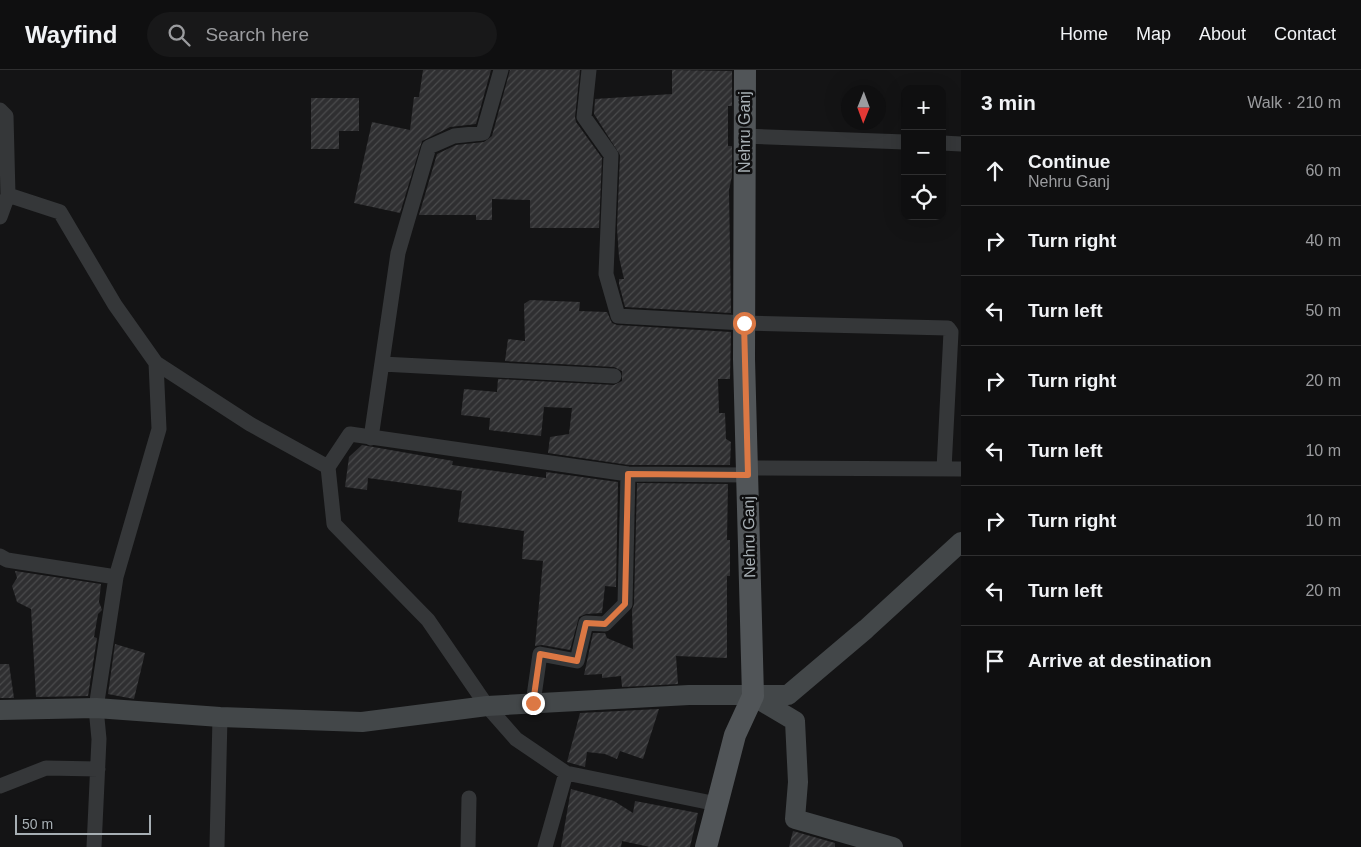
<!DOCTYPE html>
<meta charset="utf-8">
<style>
body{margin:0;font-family:Arial,sans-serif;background:#181819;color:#f1f3f6}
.controls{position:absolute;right:15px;top:15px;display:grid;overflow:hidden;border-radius:10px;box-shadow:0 5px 20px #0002}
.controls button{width:45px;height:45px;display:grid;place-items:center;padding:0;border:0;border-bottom:1px solid #2f2f30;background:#0f0f10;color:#f1f3f6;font:25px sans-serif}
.compass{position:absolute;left:841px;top:15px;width:45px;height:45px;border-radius:50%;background:#0f0f10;box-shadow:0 5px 20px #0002;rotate:181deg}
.scale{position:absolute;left:15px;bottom:12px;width:136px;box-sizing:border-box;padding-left:5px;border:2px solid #a7afb4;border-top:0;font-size:14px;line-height:18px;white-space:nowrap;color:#a7afb4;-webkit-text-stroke:4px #0f0f10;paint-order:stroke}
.stop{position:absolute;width:15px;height:15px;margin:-11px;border:4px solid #dc7844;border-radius:50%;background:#fff}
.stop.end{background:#dc7844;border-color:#fff;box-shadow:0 1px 5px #0008}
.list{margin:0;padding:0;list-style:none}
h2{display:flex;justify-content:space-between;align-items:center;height:65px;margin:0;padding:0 20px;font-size:21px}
h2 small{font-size:16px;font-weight:400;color:#9b9c9f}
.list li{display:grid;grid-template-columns:32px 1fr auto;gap:15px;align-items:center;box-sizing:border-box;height:70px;padding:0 20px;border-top:1px solid #2f2f30}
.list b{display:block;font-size:19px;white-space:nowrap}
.list p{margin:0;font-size:16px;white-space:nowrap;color:#9b9c9f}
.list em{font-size:16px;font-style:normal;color:#9b9c9f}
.icon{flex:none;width:28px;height:28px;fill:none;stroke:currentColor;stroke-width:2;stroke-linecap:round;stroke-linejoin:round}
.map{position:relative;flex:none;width:961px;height:777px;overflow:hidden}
header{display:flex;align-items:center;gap:30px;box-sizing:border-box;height:70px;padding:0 25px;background:#0f0f10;border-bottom:1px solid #2f2f30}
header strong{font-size:24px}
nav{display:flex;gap:28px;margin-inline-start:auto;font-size:18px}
.search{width:350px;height:45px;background:#181819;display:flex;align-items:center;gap:12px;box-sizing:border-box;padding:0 18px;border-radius:28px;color:#9b9c9f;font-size:19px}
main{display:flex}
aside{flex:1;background:#0f0f10}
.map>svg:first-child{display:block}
.building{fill:url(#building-hatch)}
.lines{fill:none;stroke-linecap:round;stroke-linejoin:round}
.street{stroke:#353739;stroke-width:15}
.secondary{stroke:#434749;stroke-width:20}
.primary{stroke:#515558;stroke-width:22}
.route{stroke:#dc7844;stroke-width:6}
.labels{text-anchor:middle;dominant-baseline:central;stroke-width:5;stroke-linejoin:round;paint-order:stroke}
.street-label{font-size:16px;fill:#a7afb4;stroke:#0f0f10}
</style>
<header>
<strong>Wayfind</strong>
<div class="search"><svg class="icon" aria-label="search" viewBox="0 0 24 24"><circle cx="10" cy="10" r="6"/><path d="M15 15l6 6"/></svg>Search here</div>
<nav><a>Home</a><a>Map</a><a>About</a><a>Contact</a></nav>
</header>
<main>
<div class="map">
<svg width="961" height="777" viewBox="0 0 961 777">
<defs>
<pattern id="building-hatch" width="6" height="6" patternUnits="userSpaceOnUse" patternTransform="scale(1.25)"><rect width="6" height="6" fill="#2f2f31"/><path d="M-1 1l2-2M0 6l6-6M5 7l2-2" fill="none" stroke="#4a4b4c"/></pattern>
</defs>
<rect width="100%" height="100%" fill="#141415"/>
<path class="building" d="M423,0h68l-15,54 -26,3 -28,14 -22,72 -46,-10 18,-81 38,8 4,-33h5z
M510,0h70l-5,47 1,5 26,36 -3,70h-69v-28l-38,-1v21h-16v-5h-57l18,-61 19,-9 28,-3 8,-6z
M672,0l60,1v35h-4v40h4v30l-3,14 2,123 -106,-6 -6,-23v-5h5l-5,-22 -2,-29 3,-73 -26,-41 1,-15 77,-5z
M311,28h48v33h-20v18h-28z
M530,230l50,2 -1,9 28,1 5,11 5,2 114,7 -1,47h-12l1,34h6l1,26 5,3 -1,23h-101l-81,-12 2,-16 19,-3 3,-26 -28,-1 -3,29 -52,-6 1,-12 -29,-3 3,-26 33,3 1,-13 116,6 8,-4v-10l-8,-4 -109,-6 3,-22 17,2 -1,-37z
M362,375l91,16 -1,4 94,13v-6l72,10 -2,105 -11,-1 -3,27 -16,1 -7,3 -9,33 -28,-5 -7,1 8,-85 -21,-2 2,-28 -66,-9 4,-31 -94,-13 -1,12 -22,-3 4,-30z
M637,413l91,1 -1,56h3v36h-3v82l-51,-2 2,28 -56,3 -1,-11 -19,2v-4l-18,1 9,-42h12l2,5 26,11 -1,-39 2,-6z
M15,501l86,13 -2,18 3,8 -4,4 -4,23 3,1 -9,58 -52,1 -5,-88 -14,-7 -5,-16 5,-8z
M115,574l30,9 -11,46 -26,-5z
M0,594h9l5,34h-14z
M659,639l-16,50 -23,-8 -3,8 -12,-5 -18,-2 -2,15 -18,-5 13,-49z
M571,719l43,12 19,12 2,-12 63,12 -8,34h-40l-28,-6 -1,6h-60z
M793,761l42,12v4h-46z"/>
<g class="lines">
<path class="street" d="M589,0l-5,47 27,38 -5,119 12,42 126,7 204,5 3,4 -7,137
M0,40l6,6 2,79 52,17 55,93 41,58 94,61 78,43 6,57 94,96 59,86 29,33 50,34
M744,66l161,6
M942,73l19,1
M0,147l8,-22
M382,294l232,12
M371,368l27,-185 31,-106 25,-11 29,-3 18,-63
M328,397l22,-33 278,40 120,1
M747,398l214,1
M0,486l7,4 109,17
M533,633l7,-49 37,7 9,-38 19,1 20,-20 3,-130
M0,716l46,-18 52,1
M94,777l5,-108 -3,-31 20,-131 43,-148 -3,-66
M217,777l3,-130
M468,777l1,-49
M545,777l21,-74 151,31"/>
<path class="secondary" d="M753,626l42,25 3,61 -3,37 98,28
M0,640l96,-2 124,9 142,5 125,-16 202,-11h99l78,-66 95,-87"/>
<path class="primary" d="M706,777l29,-112 18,-39 -9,-337 1,-289"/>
</g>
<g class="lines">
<path class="route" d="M533,633l7,-49 37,7 9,-38 19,1 20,-20 3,-130 120,1 -4,-152"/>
</g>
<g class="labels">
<g class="street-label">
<text transform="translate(744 62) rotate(-90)">Nehru Ganj</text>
<text transform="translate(749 467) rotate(-91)">Nehru Ganj</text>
</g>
</g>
</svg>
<div class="controls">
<button>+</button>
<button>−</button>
<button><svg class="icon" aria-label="locate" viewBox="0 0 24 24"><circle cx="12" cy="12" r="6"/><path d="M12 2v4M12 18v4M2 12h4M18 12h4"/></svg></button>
</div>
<svg class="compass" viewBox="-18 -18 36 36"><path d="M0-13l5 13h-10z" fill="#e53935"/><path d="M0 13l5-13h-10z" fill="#9b9c9f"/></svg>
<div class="scale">50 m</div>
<div class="stop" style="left:744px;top:253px"></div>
<div class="stop end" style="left:533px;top:633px"></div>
</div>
<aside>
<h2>3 min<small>Walk · 210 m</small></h2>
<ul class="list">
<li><svg class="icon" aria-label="ahead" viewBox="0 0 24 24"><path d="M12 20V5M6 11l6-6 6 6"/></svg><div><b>Continue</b><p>Nehru Ganj</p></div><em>60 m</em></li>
<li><svg class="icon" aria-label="right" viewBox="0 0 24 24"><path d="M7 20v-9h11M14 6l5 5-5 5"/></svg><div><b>Turn right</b></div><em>40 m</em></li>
<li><svg class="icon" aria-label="left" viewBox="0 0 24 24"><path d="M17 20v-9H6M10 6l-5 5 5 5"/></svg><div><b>Turn left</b></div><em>50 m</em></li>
<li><svg class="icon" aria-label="right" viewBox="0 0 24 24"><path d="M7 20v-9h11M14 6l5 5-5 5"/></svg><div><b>Turn right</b></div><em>20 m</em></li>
<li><svg class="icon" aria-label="left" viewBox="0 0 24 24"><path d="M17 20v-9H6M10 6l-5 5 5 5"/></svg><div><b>Turn left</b></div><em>10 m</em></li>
<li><svg class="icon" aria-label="right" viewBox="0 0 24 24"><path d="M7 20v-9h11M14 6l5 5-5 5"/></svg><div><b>Turn right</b></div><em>10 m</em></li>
<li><svg class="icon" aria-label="left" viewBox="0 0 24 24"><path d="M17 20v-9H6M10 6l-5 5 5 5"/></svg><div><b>Turn left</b></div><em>20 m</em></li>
<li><svg class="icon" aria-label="arrive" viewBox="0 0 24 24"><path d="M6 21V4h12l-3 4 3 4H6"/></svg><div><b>Arrive at destination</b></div></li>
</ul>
</aside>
</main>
